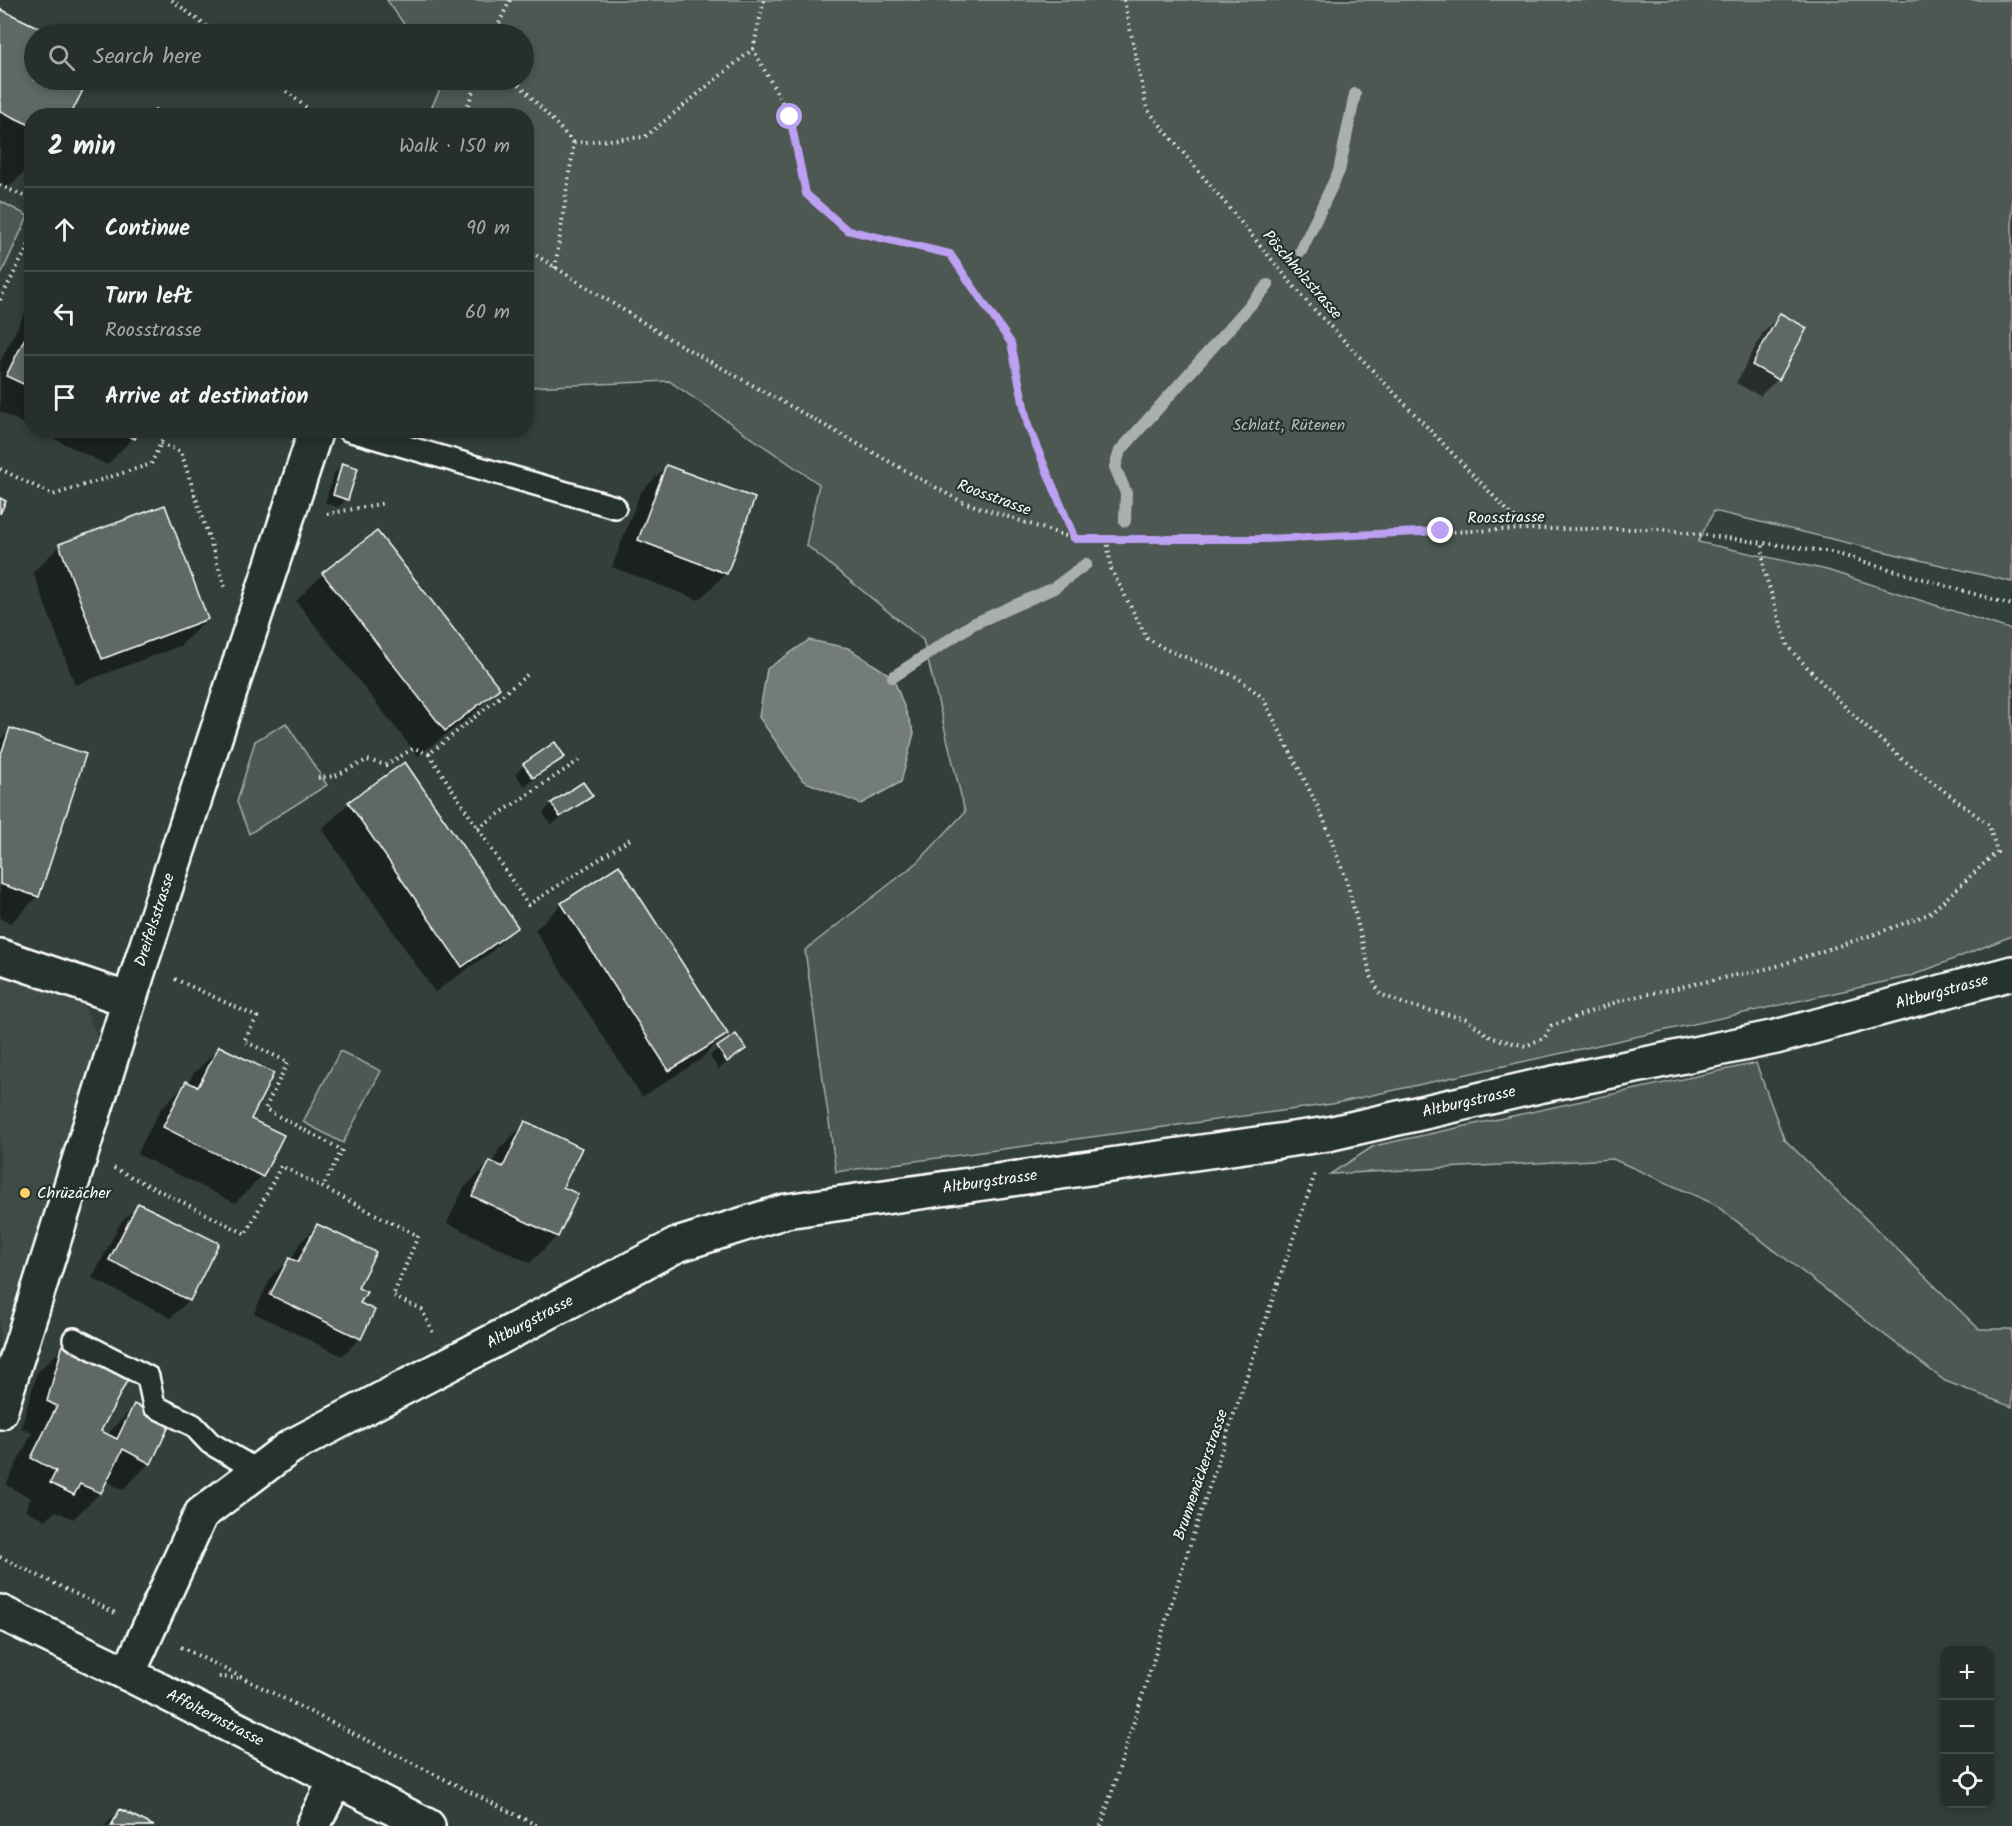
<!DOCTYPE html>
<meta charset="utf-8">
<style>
body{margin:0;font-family:Kalam,sans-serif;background:#323b38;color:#f1f3f6}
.controls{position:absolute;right:18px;bottom:18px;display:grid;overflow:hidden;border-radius:12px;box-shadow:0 3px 9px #0003}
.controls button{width:54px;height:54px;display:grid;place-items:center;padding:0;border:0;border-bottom:2px solid #424a48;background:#262f2c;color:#f1f3f6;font:30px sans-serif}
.stop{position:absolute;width:18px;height:18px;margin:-14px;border:4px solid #bca0f2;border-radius:50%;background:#fff}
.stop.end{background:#bca0f2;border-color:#fff;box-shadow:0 2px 6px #0008}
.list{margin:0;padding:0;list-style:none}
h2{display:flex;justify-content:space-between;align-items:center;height:78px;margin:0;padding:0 24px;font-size:26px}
h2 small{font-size:20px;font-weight:400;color:#a4a9a9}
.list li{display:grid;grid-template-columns:39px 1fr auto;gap:18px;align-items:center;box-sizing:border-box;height:84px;padding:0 24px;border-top:2px solid #424a48}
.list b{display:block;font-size:22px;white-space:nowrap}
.list p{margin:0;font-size:20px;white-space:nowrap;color:#a4a9a9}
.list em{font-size:20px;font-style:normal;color:#a4a9a9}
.icon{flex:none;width:33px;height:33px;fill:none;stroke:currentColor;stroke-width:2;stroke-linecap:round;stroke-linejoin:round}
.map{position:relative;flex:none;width:2012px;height:1826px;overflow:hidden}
.search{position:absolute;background:#262f2c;box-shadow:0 3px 9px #0003;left:24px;top:24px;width:510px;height:66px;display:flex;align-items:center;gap:15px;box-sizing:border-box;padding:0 21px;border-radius:33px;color:#a4a9a9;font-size:22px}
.panel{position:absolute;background:#262f2c;box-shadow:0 3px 9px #0003;left:24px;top:108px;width:510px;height:330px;border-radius:24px}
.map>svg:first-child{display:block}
.built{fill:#404c47}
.green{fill:#4d5853;stroke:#a6aca9;stroke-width:1.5}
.water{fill:#737b78;stroke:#abb0ae;stroke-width:1.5}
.shadow{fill:#0007}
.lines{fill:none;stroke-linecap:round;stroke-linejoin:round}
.stream{stroke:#abb0ae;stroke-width:12}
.building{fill:#5f6964;stroke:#fff;stroke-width:1.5}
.lane-casing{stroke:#fff;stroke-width:26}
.street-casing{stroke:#fff;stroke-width:38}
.secondary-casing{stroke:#fff;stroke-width:38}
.path{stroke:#fff;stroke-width:4;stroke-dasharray:1.5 4.5;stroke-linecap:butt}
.lane{stroke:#26332d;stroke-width:21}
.street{stroke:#26332d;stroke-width:33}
.secondary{stroke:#26332d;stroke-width:33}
.route{stroke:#bca0f2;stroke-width:8}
.poi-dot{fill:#ffd166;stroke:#26332d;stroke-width:2}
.labels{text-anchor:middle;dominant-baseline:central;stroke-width:4.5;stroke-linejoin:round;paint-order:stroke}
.street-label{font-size:16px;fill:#fff;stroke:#26332d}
.park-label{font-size:16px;fill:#b8bcba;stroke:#26332d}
.poi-label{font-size:16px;fill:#fff;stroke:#26332d;text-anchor:start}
</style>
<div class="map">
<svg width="2012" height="1826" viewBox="0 0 2012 1826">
<rect width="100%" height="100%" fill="#333f3a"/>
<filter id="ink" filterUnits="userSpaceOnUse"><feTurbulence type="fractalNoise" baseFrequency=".0167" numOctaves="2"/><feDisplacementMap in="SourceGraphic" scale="12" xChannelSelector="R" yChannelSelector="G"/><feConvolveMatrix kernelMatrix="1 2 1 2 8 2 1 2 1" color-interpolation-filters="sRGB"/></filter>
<g filter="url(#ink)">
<path class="built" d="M0,976l83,28 16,37 -99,303z"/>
<path class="green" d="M387,0h1625v582l-298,-71 -16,31 129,28 185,60v306l-101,40 -579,128 -496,68 -31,-222 113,-88 47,-50 -42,-172 -117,-95 13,-61 -150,-103 -142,6 -1,-271 -98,-1 15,-32 -2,-3h83v-46h-113z
M0,201l28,15 -28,61z
M286,723l41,62 -78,49 -12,-32 18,-61z
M340,1051l41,20 -38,72 -40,-21z
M1756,1063l28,76 195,190h33v78l-67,-26 -231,-177 -101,-45 -283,15 44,-28z"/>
<path class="water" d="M809,640l39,8 45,29 21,56 -13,49 -40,22 -58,-23 -44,-64 8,-48z"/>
<path class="shadow" d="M0,11l49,23h-15v46h52l-17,36h-37v48l-24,24 -8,-4z
M32,307v121l-32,-16v-50l24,-48z
M1780,315l-2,64 -18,17 -24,-13 27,-50z
M37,430h100l-4,8 -26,27z
M343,465l4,34 -9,8 -13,-4 9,-30z
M666,467l60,106 -27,27 -87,-33 28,-74z
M60,546l147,73 -27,27 -105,39 -42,-113z
M323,574l175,114 -26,27 -54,41 -122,-155z
M10,730l28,166 -27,27 -11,-4v-179z
M563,757l-8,8 -31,21 -8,-12 8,-9z
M582,784l9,12 -9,8 -31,21 -8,-12 8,-9z
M349,803l167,124 -26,26 -55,39 -113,-163z
M562,904l164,129 -26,27 -58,37 -107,-167z
M219,1048l30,72 13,56 -27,27 -98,-49 23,-44 26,-27 2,1 5,-10z
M718,1048l26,1 -8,8 -18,12 -8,-13z
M526,1123l35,65 -4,48 -27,27 -83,-40 16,-34 27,-27 2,2 7,-15z
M138,1205l51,95 -18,18 -79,-40 29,-56z
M317,1226l39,62 4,50 -18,18 -88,-43 17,-36 18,-18 2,1 9,-17z
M64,1346l35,86 8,3 27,-29 35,17 -20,40 -26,27 -17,-9 -6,12 -27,26 -17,-8 -10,9 -21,-10 6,-12 -25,-13 26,-52 -11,-5 16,-55z
M120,1810l31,16h-47z"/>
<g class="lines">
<path class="stream" d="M1301,251l38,-80 16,-77
M1125,521l1,-28 -11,-26 5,-16 148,-166
M893,677l80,-53 81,-36 32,-24"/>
</g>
<path class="building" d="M0,9l52,25h-18v46h54l-18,36h-38v10l-32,-15z
M155,109l13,7h-17z
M1780,313l27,15 -28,52 -27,-15z
M32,324v64l-26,-12z
M117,430h22l-4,9z
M342,463l16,5 -10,32 -15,-5z
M666,465l89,33 -28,76 -89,-34z
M0,498l6,3 -6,13z
M165,505l43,114 -106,40 -43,-115z
M377,531l123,157 -55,43 -123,-158z
M10,728l76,26 -47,143 -39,-13v-127z
M555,742l10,15 -32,21 -10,-14z
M405,762l113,165 -56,40 -114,-165z
M583,782l10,14 -33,21 -9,-14z
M619,865l109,169 -59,37 -108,-168z
M736,1034l10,15 -19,13 -10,-15z
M219,1046l55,27 -23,46 33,16 -21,42 -100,-50 23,-46 12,6z
M525,1121l57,27 -19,39 15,7 -20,43 -86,-41 18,-35 13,6z
M138,1203l81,40 -29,58 -81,-41z
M317,1224l59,28 -18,36 9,4 -7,11 15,7 -14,29 -91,-44 19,-37 9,4z
M63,1344l66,33 -28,54 16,8 17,-35 37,18 -20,42 -28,-15 -22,44 -21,-9 -6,11 -24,-12 6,-12 -25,-13 26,-52 -10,-5z
M120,1809l34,17h-43z"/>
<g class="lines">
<g class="lane-casing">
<path id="lane" d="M348,430l267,77
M74,1339l74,38 6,29 39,19 17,18 48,28"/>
</g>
<g class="street-casing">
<path id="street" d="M0,956l129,44
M0,1412l141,-449 175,-533
M128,1674l73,-160 89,-67 387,-202 109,-34 542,-77 211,-48 237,-49 236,-64
M313,1826l23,-47"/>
</g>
<g class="secondary-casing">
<path id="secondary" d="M0,1612l128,62 300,152"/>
</g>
<path class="path" d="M172,0l44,34
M1124,0l23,109 160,193 218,227
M494,34l16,-34
M753,49l11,-49
M272,80l45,36
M515,80l59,63
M464,116l13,-36
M574,143l71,-6 108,-88 37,68 16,77 41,36 103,24 62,89 16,83 47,113
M0,185l32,15
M526,249l142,89 292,163 115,38h190l260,-10h135l171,23 181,53
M555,268l19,-125
M0,300l32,-61
M161,443l20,9 44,135
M0,469l53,26 98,-31 16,-34
M327,514l58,-11
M1107,539l4,30 36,69 20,12 70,27 26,21 59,117 25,67 24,94 9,18 27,11 59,14 26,19 34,8 19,-9 6,-11 74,-27 149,-32 101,-33 54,-20 68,-62 -8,-27 -87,-66 -52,-47 -62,-65 -25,-80v-25
M527,675l-98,79 99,151 104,-67
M318,778l17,-2 32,-16 19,5 28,-17 15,6
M478,828l103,-69
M175,979l82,38 -13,24 44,21 -23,47 77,41 -19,37
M114,1168l132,66 35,-68 137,70 -25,60 29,14 11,23
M0,1557l115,56
M181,1647l357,179
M219,1677l19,1
M1101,1826l92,-291 122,-361"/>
<use href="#lane" class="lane"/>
<use href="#street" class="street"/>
<use href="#secondary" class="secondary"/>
</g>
</g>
<g class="lines" filter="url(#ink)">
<path class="route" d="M790,117l16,77 41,36 103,24 61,89 17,83 47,113h190l176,-8"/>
</g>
<circle class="poi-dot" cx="25" cy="1193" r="6"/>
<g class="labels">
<g class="street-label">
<text transform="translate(1302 275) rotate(49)">Pöschholzstrasse</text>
<text transform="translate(994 498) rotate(20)">Roosstrasse</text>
<text transform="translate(1506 518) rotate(-1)">Roosstrasse</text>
<text transform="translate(155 920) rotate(-72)">Dreifelsstrasse</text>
<text transform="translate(1942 992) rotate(-15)">Altburgstrasse</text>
<text transform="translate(1469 1102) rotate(-13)">Altburgstrasse</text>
<text transform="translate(990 1182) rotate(-8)">Altburgstrasse</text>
<text transform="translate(530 1322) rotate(-28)">Altburgstrasse</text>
<text transform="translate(1201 1475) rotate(-71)">Brunnenäckerstrasse</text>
<text transform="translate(215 1718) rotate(27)">Affolternstrasse</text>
</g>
<g class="park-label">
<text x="1289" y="425">Schlatt, Rütenen</text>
</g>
<g class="poi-label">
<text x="37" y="1193">Chrüzächer</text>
</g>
</g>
</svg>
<div class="controls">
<button>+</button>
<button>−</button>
<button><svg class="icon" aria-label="locate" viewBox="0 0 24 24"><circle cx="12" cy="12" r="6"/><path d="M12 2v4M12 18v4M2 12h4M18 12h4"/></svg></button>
</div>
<div class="stop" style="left:790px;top:117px"></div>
<div class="stop end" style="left:1441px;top:531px"></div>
<div class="search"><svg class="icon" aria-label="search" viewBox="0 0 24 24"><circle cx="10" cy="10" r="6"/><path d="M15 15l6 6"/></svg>Search here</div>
<section class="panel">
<h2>2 min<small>Walk · 150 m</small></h2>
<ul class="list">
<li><svg class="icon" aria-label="ahead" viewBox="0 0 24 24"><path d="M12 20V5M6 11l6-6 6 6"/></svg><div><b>Continue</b></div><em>90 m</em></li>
<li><svg class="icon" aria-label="left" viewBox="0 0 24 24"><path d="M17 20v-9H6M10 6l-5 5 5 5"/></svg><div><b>Turn left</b><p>Roosstrasse</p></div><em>60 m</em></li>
<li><svg class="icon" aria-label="arrive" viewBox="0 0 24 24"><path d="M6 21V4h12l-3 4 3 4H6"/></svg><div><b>Arrive at destination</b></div></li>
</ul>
</section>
</div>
